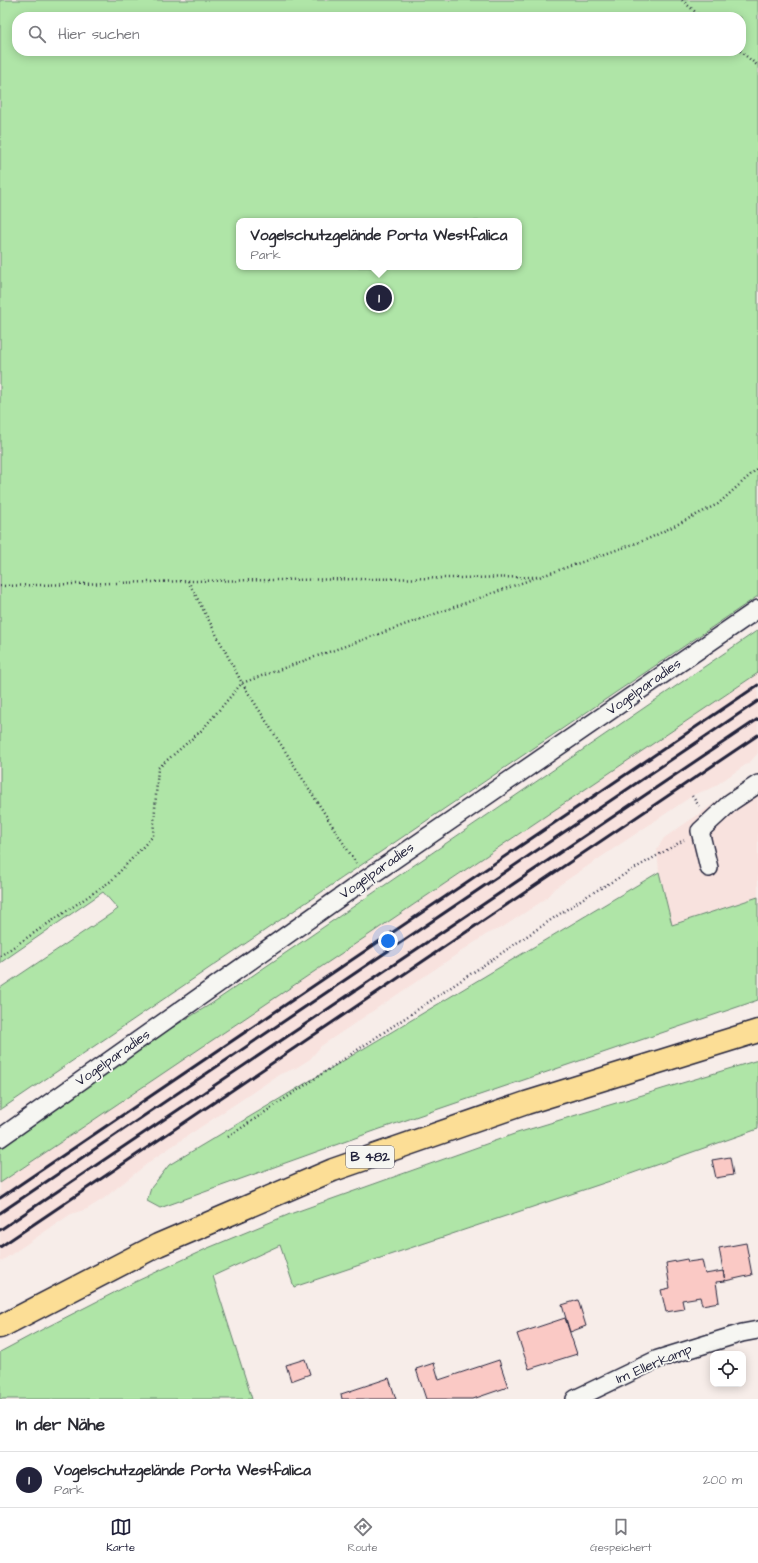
<!DOCTYPE html>
<html lang="de">
<meta charset="utf-8">
<style>
body{margin:0;font-family:"Architects Daughter",sans-serif;background:#f2f2f3;color:#2b2b33}
.controls{position:absolute;right:12px;bottom:12px;display:grid;overflow:hidden;border-radius:8px;box-shadow:0 2px 10px #0003}
.controls button{width:36px;height:36px;display:grid;place-items:center;padding:0;border:0;border-bottom:1px solid #e1e1e2;background:#fff;color:#2b2b33;font:20px sans-serif}
.you{position:absolute;left:388px;top:941px;width:14px;height:14px;margin:-10px;border:3px solid #fff;border-radius:50%;background:#1a73e8;box-shadow:0 0 0 6px #1a73e833}
.badge{display:grid;place-items:center;width:26px;height:26px;border-radius:50%;background:#22223b;color:#fff;font-size:13px;font-weight:700}
.pin{position:absolute;translate:-50% -50%;border:2px solid #fff;box-shadow:0 1px 4px #0006}
.popup{position:absolute;left:236px;top:218px;width:286px;height:52px;box-sizing:border-box;display:grid;place-content:center;border-radius:8px;background:#fff;filter:drop-shadow(0 1px 3px #0005);font-size:13px;white-space:nowrap;color:#7c7c81}
.popup b{font-size:15px;color:#2b2b33}
.popup::after{content:'';position:absolute;left:50%;top:100%;margin-left:-8px;border:8px solid transparent;border-top-color:#fff}
.list{margin:0;padding:0;list-style:none}
h2{display:flex;justify-content:space-between;align-items:center;height:52px;margin:0;padding:0 16px;font-size:17px}
h2 small{font-size:13px;font-weight:400;color:#7c7c81}
.list li{display:grid;grid-template-columns:26px 1fr auto;gap:12px;align-items:center;box-sizing:border-box;height:56px;padding:0 16px;border-top:1px solid #e1e1e2}
.list b{display:block;font-size:15px;white-space:nowrap}
.list p{margin:0;font-size:13px;white-space:nowrap;color:#7c7c81}
.list em{font-size:13px;font-style:normal;color:#7c7c81}
.icon{flex:none;width:22px;height:22px;fill:none;stroke:currentColor;stroke-width:2;stroke-linecap:round;stroke-linejoin:round}
.map{position:relative;flex:none;width:758px;height:1399px;overflow:hidden}
.search{position:absolute;background:#fff;box-shadow:0 2px 10px #0003;left:12px;right:12px;top:12px;height:44px;display:flex;align-items:center;gap:10px;box-sizing:border-box;padding:0 14px;border-radius:16px;color:#7c7c81;font-size:15px}
.sheet{height:108px;background:#fff}
nav{display:flex;justify-content:space-around;align-items:center;box-sizing:border-box;height:56px;border-top:1px solid #e1e1e2;background:#fff;font-size:11px;color:#7c7c81}
nav a{display:grid;justify-items:center;gap:2px}
nav .on{color:#22223b}
.map>svg:first-child{display:block}
.built{fill:#f8e2de}
.green{fill:#afe5a7;stroke:#688471;fill-rule:evenodd}
.building{fill:#fac9c5;stroke:#22223b}
.lines{fill:none;stroke-linecap:round;stroke-linejoin:round}
.minor-casing{stroke:#22223b;stroke-width:20}
.primary-casing{stroke:#22223b;stroke-width:25}
.path{stroke:#22223b;stroke-width:2.5;stroke-dasharray:1 3;stroke-linecap:butt}
.minor{stroke:#f6f6f2;stroke-width:17}
.primary{stroke:#fcde96;stroke-width:22}
.rail{stroke:#22223b;stroke-width:3}
.labels{text-anchor:middle;dominant-baseline:central;stroke-width:3.5;stroke-linejoin:round;paint-order:stroke}
.shield{fill:#f6f6f2;stroke:#626272;stroke-width:1}
.shield-label{font-size:13px;font-weight:bold;fill:#22223b}
.street-label{font-size:14px;fill:#22223b;stroke:#f6f6f2}
</style>
<div class="map">
<svg width="758" height="1399" viewBox="0 0 758 1399">
<rect width="100%" height="100%" fill="#f7ede9"/>
<filter id="ink" filterUnits="userSpaceOnUse"><feTurbulence type="fractalNoise" baseFrequency=".025" numOctaves="2"/><feDisplacementMap in="SourceGraphic" scale="8" xChannelSelector="R" yChannelSelector="G"/><feConvolveMatrix kernelMatrix="1 2 1 2 8 2 1 2 1" color-interpolation-filters="sRGB"/></filter>
<g filter="url(#ink)">
<path class="built" d="M758,673v80l-7,8 -39,27 -17,6 -140,94 -11,12 -41,27 -16,7 -166,112 -11,13 -14,9 -16,6 -127,85 -50,40 -16,10 -16,5 -71,48v-79z
M758,773v124l-86,28 -13,-53 -2,-23 7,-11z"/>
<path class="green" d="M0,0h758v596l-758,514v-122l118,-79 -15,-17 -103,71zM17,17h724v34h-724zM239,221h280v46h-280z
M758,630v43l-758,510v-51l211,-128z
M659,872l13,53 86,-28v103l-378,129 -220,79 -13,-7 4,-13 18,-23z
M758,1060v69l-142,50 -322,108 -14,-42 -67,31 39,123h-252v-47l43,-23 92,-47 73,-34 82,-34 227,-81z"/>
<path class="building" d="M730,1157l3,18 -17,3 -4,-18z
M746,1243l6,32 -27,6 -6,-33z
M687,1259l1,3 14,-2 3,14 18,-3 2,10 -9,1 3,20 -17,3 -2,-8 -18,3 2,9 -18,3 -5,-22 9,-2 -4,-25z
M578,1300l8,26 -16,6 -8,-27z
M565,1318l12,36 -48,15 -12,-35z
M305,1359l5,15 -19,7 -5,-16z
M499,1360l9,27 -35,12h-47l-10,-30 18,-6 5,17z
M389,1378l7,21h-54l-1,-5z"/>
<g class="lines">
<g class="minor-casing">
<path id="minor" d="M709,868l-9,-37 31,-29 27,-18
M0,1138l366,-259 392,-270
M575,1399l83,-40 84,-26 16,-3"/>
</g>
<g class="primary-casing">
<path id="primary" d="M0,1327l158,-82 175,-75 193,-67 232,-72"/>
</g>
<path class="path" d="M682,0l19,17
M740,51l18,15
M188,581l54,102 114,180
M0,586l188,-5 351,-4 109,-38 70,-35 40,-36
M692,796l7,10
M0,956l111,-75 42,-45 5,-68 44,-38 40,-47 296,-106
M228,1137l354,-238 102,-59"/>
<use href="#minor" class="minor"/>
<use href="#primary" class="primary"/>
<path class="rail" d="M0,1198l758,-513
M0,1213l758,-512
M0,1230l758,-511
M0,1247l758,-512"/>
</g>
</g>
<g class="labels">
<rect class="shield" x="346" y="1146" width="48" height="22" rx="3"/>
<g class="shield-label">
<text x="370" y="1157">B 482</text>
</g>
<g class="street-label">
<text transform="translate(644 687) rotate(-35)">Vogelparadies</text>
<text transform="translate(377 871) rotate(-35)">Vogelparadies</text>
<text transform="translate(113 1058) rotate(-35)">Vogelparadies</text>
<text transform="translate(654 1364) rotate(-23)">Im Ellerkamp</text>
</g>
</g>
</svg>
<div class="controls">
<button><svg class="icon" aria-label="locate" viewBox="0 0 24 24"><circle cx="12" cy="12" r="6"/><path d="M12 2v4M12 18v4M2 12h4M18 12h4"/></svg></button>
</div>
<div class="you"></div>
<div class="pin badge" style="left:379px;top:298px">1</div>
<div class="popup"><b>Vogelschutzgelände Porta Westfalica</b>Park</div>
<div class="search"><svg class="icon" aria-label="search" viewBox="0 0 24 24"><circle cx="10" cy="10" r="6"/><path d="M15 15l6 6"/></svg>Hier suchen</div>
</div>
<section class="sheet">
<h2>In der Nähe<small></small></h2>
<ul class="list">
<li><span class="badge">1</span><div><b>Vogelschutzgelände Porta Westfalica</b><p>Park</p></div><em>200 m</em></li>
</ul>
</section>
<nav>
<a class="on"><svg class="icon" aria-label="map" viewBox="0 0 24 24"><path d="M3 6l6-2 6 2 6-2v14l-6 2-6-2-6 2zM9 4v14M15 6v14"/></svg>Karte</a>
<a><svg class="icon" aria-label="directions" viewBox="0 0 24 24"><path d="M12 3l9 9-9 9-9-9zM9 14v-3h6M13 9l2 2-2 2"/></svg>Route</a>
<a><svg class="icon" aria-label="saved" viewBox="0 0 24 24"><path d="M7 4h10v16l-5-4-5 4z"/></svg>Gespeichert</a>
</nav>
